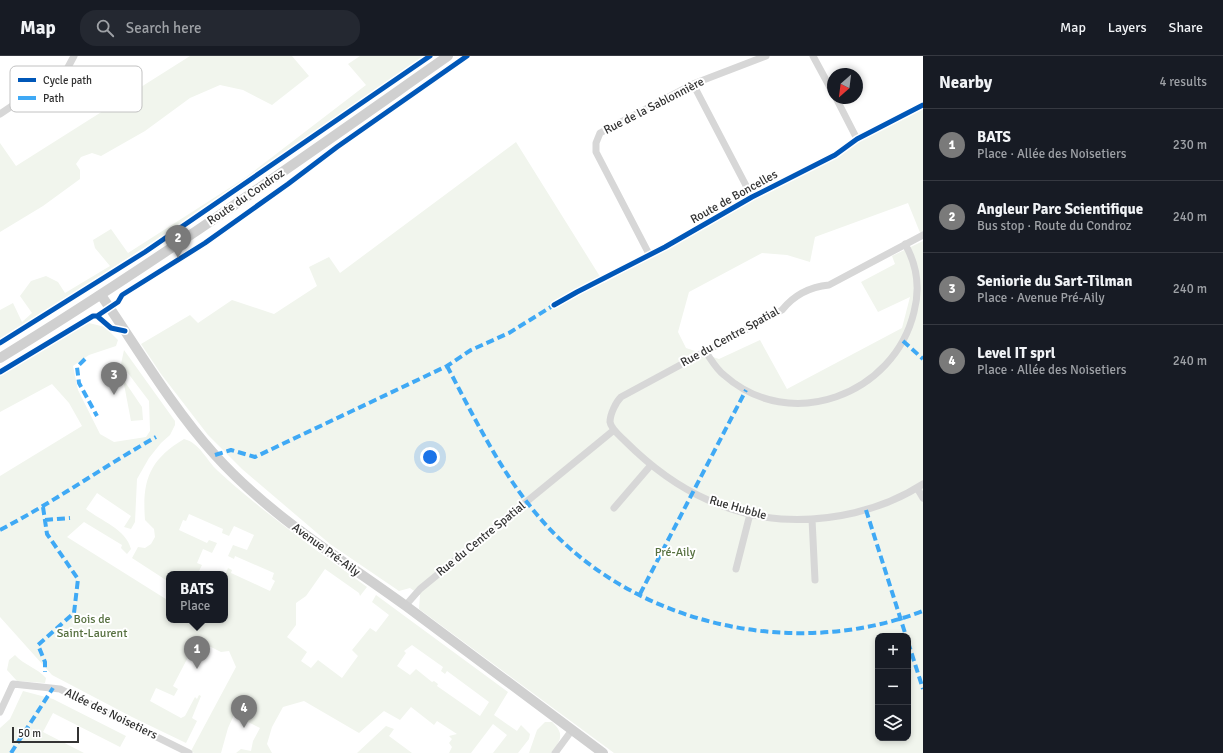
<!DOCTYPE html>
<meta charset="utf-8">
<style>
body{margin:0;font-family:Signika,sans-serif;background:#242831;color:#f1f3f6}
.controls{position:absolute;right:12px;bottom:12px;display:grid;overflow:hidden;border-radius:8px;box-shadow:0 2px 6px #0003}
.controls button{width:36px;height:36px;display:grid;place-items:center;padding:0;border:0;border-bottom:1px solid #363941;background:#171b24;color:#f1f3f6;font:20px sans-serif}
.compass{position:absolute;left:827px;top:12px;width:36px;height:36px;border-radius:50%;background:#171b24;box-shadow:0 2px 6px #0003;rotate:208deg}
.scale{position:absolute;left:12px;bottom:10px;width:67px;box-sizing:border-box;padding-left:4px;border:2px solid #333;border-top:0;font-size:11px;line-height:14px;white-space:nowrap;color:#333;-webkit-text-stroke:3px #fff;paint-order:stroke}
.you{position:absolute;left:430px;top:401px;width:14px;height:14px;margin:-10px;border:3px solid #fff;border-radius:50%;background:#1a73e8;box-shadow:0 0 0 6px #1a73e833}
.badge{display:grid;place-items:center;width:26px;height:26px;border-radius:50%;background:#7a7a7a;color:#fff;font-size:13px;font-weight:700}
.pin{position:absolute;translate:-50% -33px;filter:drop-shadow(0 1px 2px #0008)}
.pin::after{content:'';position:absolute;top:21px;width:14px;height:12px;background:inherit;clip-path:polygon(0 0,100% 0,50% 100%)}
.popup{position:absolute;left:166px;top:515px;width:62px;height:52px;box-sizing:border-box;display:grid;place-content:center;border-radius:8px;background:#171b24;filter:drop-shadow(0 1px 3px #0005);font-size:13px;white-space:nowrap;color:#9ea1a6}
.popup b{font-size:15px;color:#f1f3f6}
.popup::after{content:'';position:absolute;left:50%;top:100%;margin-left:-8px;border:8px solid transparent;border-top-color:#171b24}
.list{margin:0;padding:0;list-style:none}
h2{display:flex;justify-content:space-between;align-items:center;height:52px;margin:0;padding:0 16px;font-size:17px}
h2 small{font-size:13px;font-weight:400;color:#9ea1a6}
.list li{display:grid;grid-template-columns:26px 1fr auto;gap:12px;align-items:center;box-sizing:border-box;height:72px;padding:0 16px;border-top:1px solid #363941}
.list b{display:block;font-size:15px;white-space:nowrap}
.list p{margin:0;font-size:13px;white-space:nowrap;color:#9ea1a6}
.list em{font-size:13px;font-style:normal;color:#9ea1a6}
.icon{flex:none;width:22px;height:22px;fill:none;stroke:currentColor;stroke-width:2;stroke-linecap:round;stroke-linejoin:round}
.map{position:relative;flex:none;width:923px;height:697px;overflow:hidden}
header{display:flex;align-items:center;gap:24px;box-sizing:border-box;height:56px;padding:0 20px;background:#171b24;border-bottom:1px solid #363941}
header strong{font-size:19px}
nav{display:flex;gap:22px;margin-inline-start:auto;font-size:14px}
.search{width:280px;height:36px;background:#242831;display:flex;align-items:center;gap:10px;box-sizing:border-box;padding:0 14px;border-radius:16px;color:#9ea1a6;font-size:15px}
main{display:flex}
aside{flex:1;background:#171b24}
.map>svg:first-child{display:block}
.green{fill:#f1f5ed;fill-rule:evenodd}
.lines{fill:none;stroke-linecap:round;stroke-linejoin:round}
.street{stroke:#d7d7d7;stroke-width:7}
.secondary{stroke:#d0d0d0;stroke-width:10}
.quiet{stroke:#3fa9f5;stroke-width:4;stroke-dasharray:8 4;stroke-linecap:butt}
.cycleway-casing{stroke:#fff;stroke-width:8}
.cycleway{stroke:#0057b8;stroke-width:5}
.labels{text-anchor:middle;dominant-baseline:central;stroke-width:4;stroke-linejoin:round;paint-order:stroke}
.street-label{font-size:12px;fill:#333;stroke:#fff}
.park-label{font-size:12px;fill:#56703f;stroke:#fff}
.key{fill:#fff;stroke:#c2c2c2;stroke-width:1}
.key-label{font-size:11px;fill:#333}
</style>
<header>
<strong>Map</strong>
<div class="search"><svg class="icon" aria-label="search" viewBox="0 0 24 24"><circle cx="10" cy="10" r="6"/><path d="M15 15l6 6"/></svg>Search here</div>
<nav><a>Map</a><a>Layers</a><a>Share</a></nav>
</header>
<main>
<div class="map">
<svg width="923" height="697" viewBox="0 0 923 697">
<rect width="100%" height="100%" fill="#fff"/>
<path class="green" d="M190,0h102l17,20 -37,29 -29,-15 -23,-5 -30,13 -45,33 -44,25 -9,-3 -11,4 -5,7 4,6v9l-37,27 -43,26v-89l16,23z
M360,0h66l-245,168 -181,116v-30l13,-7 9,19 10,-9 -12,-17 11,-15 15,-5 12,6 7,11 45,-27 -15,-18 -2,-8 18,-11 17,24 117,-75 121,-93 -18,-21z
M923,47v137l-15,-37 -93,34 -5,25 -23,-7 -25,-2 -73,39 -11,40 8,16 33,11 41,-19 27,49 115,-61 8,-31 -32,15 -17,-30 34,-18 -3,-8 31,-15v512h-309l-195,-144 1,-14 -10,-7 -11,3 -69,-47 -88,-75 -34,-34 -47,-61 -20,-30 49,-29 8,8 34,-23 42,14 43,-28 -8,-19 20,-10 11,16 176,-131 88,141zM878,580h30v102h-30z
M89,267l16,4 13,13 -2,6 -27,9 -16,11 5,24 22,44 14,8 32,-5 4,-6 -1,-30 -28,-37 3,-14 51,71v4l-5,10 -9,8 -12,15 -12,21 -2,43 -4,7 -7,-2 7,-11 -34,-23 -11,16c15,12 40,20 45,40l-4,5 -6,-6 1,-3 -38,-23 -17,15 102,64v19h56v-45l3,-7 4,2 -1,3 39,18 5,-10 -3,-2 2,-6 -39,-17 -1,3 -6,-3 5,-11 14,5 7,-15 -20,-9 -5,10 -7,-3 1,-4 -34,-15 -3,7 -3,-1 -4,10 28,13 2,-3 8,3 -5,10 -9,-4 -6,14 5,2 -3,6 2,3h-32v8l-37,-24 6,-11 7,1 6,-4 4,-7 -1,-8 -9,-9c-3,-39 4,-60 39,-81 16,4 22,21 34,32 47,43 98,79 149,116l-7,9 -1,-3 -34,-24 -19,27 -10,7v22l-9,12 20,15 -6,9 10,7 7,-8 24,18 16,-22 -6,-6 18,-22 6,4 13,-17 -17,-13 4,-7 132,97 -14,23 23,16 4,-6 9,9 -1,5 -11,14h-25l14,-18 -14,-11 -22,29h-22l3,-6 -3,-4 3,-4 -3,-3 8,-2 -20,-13 -3,4 -23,-18 -11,13 -16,-9 -25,22 -55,-32 -21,6 -11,20 -5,17 5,9h-36l5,-4 10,2 2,-10 7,-13 -26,-13 -6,13 -7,25h-27l-3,-2 45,-84 -7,-16 -8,1 -24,-12 -24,46 5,3 -4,7 -18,-8 -6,13 31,17 4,-2 10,-19 2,2 2,-4 2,1 -9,22 5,3 -11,22 -54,-26 -80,-42 -52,-58v-141l82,-50 -13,-23 -17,-19 -52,28v-39l70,-42zM412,589l31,22 -2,4 4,3 2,-3 42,31 -9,14 -43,-30 1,-2 -4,-3 -2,1 -16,-13 -6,6 -13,-9 9,-13 -2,-2z
M123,323l19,28 1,13 -12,1z
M15,599c9,10 22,13 31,23l-1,5 -28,-2 -10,-11 2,-10z
M23,635l30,8 73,37 -6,11 -67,-34 -10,19 41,21h-84v-25l10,-9z
M545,666h7c13,12 9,18 -1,31h-22l8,-23z
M386,670l8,3 -5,7 23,17h-55z"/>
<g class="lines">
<path class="street" d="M813,0l20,37
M693,28l59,113
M836,42l21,41
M0,58l67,-45 7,-13
M923,179l-94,50c-20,2 -35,10 -47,25l-161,87c-5,5 -11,17 -11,25 1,7 10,14 15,19 24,24 51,45 83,59 22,10 48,17 73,19 49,3 100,-8 142,-35
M649,198l-53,-102v-9l4,-10 93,-49 73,-28
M705,295c6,8 11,18 19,24 66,59 170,20 190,-63 6,-23 3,-47 -9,-68
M917,432l6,10
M614,452l37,-43
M812,463l3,61
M736,513l14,-55
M405,550l15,-17 194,-159
M0,656l13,-28 47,5 129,64
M555,697l17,-23"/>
<path class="secondary" d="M101,239c37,54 70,111 114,160 56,62 125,103 191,151 66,49 131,98 197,147
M0,302c154,-94 301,-199 448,-302"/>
<path class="quiet" d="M903,285l20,18
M85,303l-8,8 2,16 18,33
M447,310c27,51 54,107 92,151 92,108 254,144 384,94
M215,399l16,-5 24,7 192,-91 24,-16 38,-17 45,-28
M43,451l4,27 31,45 -4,34 -36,32 7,17v10
M866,454l40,126
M45,464l25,-2
M0,474c54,-28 103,-63 156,-93
M640,538l106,-204
M908,586l15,47
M11,697l42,-65"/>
<g class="cycleway-casing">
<path id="cycleway" d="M554,249l23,-13 88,-45 87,-50 83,-42 22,-16 66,-34
M97,260l21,-14 4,-7 83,-52 83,-59 49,-37 130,-91
M0,287l145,-91 285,-196
M0,316l93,-56h4l14,12 14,3"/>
</g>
<use href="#cycleway" class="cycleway"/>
</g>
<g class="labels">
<g class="street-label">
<text transform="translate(654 50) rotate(-27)">Rue de la Sablonnière</text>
<text transform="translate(246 141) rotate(-34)">Route du Condroz</text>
<text transform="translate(734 141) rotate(-29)">Route de Boncelles</text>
<text transform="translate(730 281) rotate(-29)">Rue du Centre Spatial</text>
<text transform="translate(738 452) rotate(16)">Rue Hubble</text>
<text transform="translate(481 483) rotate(-39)">Rue du Centre Spatial</text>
<text transform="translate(326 494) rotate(36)">Avenue Pré-Aily</text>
<text transform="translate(111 658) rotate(26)">Allée des Noisetiers</text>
</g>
<g class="park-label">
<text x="675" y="496">Pré-Aily</text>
<text x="92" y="563">Bois de<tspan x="92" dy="14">Saint-Laurent</tspan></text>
</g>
</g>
<rect x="10" y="10" width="132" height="46" rx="6" class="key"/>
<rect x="18" y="22" width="18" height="4" fill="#0057b8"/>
<rect x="18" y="40" width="18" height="4" fill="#3fa9f5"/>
<g class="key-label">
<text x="43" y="28">Cycle path</text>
<text x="43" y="46">Path</text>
</g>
</svg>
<div class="controls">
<button>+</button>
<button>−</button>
<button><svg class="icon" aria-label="layers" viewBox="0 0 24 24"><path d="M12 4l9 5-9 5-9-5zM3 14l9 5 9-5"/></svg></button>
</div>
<svg class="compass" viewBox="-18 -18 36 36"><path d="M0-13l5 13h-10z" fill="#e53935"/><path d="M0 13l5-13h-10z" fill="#9ea1a6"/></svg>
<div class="scale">50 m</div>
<div class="you"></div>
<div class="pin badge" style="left:197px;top:613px">1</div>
<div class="popup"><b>BATS</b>Place</div>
<div class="pin badge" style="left:178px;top:202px">2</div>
<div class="pin badge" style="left:114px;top:339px">3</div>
<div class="pin badge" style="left:244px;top:672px">4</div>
</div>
<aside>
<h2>Nearby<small>4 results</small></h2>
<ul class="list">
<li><span class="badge">1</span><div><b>BATS</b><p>Place · Allée des Noisetiers</p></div><em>230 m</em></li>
<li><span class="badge">2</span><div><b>Angleur Parc Scientifique</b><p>Bus stop · Route du Condroz</p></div><em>240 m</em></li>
<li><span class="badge">3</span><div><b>Seniorie du Sart-Tilman</b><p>Place · Avenue Pré-Aily</p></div><em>240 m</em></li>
<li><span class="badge">4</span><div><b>Level IT sprl</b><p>Place · Allée des Noisetiers</p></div><em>240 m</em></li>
</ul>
</aside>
</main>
